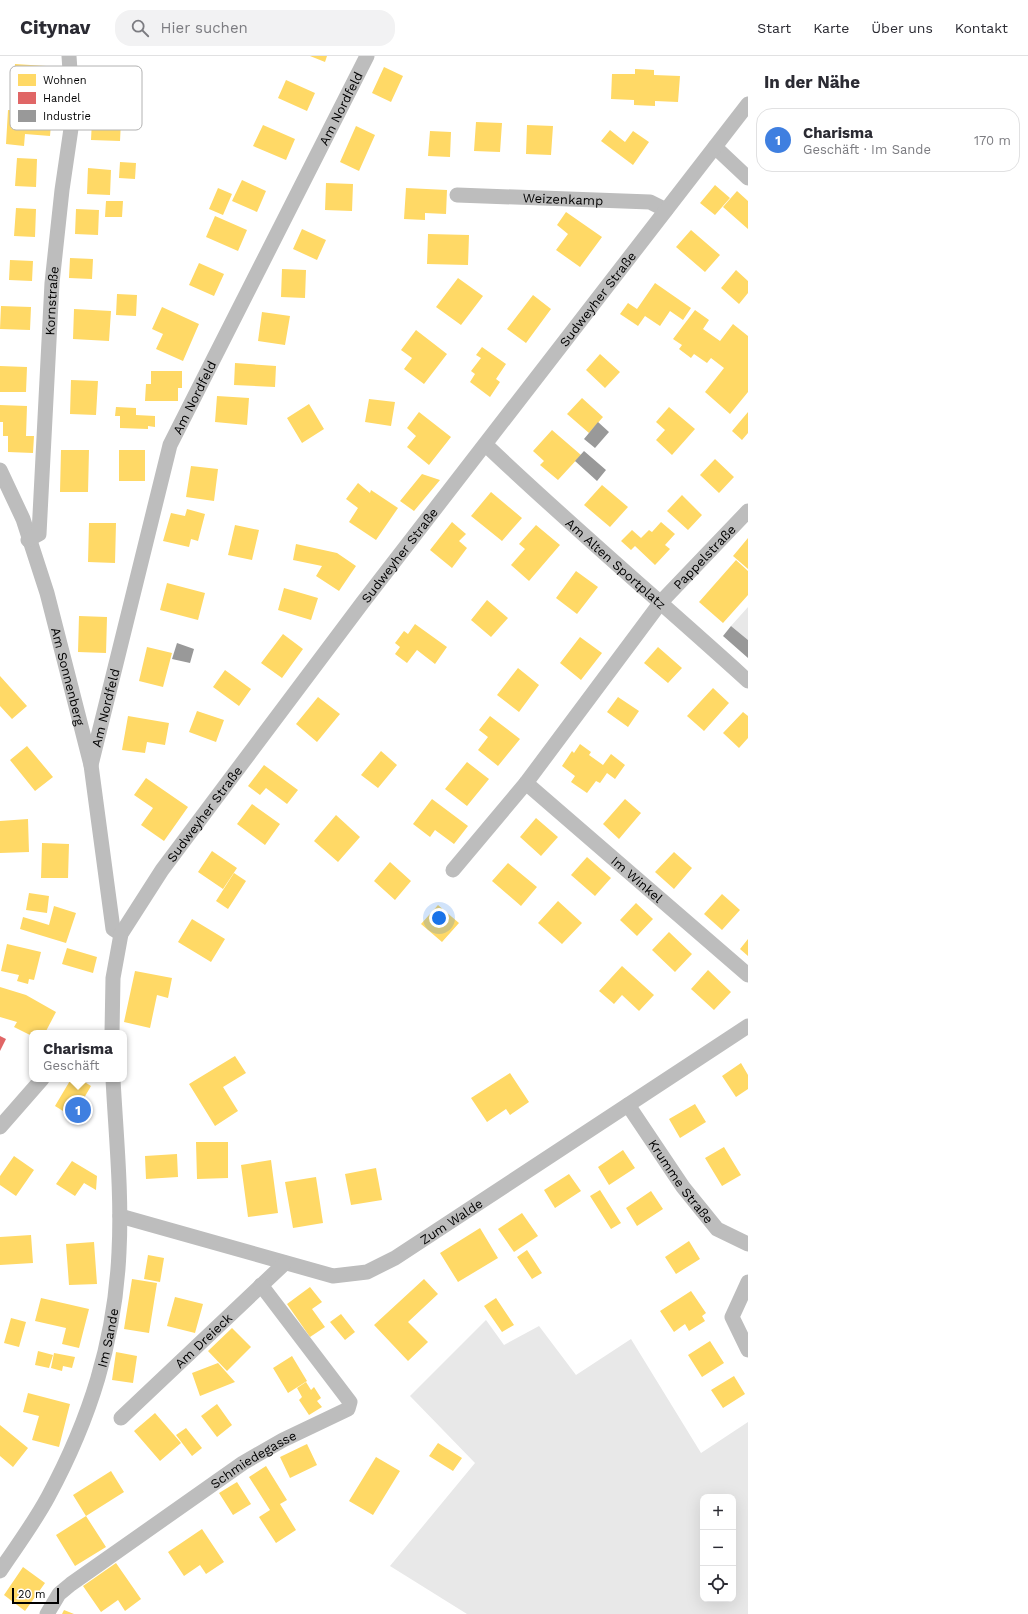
<!DOCTYPE html>
<html lang="de">
<meta charset="utf-8">
<style>
body{margin:0;font-family:"Work Sans",sans-serif;background:#f2f2f3;color:#2b2b33}
.controls{position:absolute;right:12px;bottom:12px;display:grid;overflow:hidden;border-radius:8px;box-shadow:0 4px 16px #0002}
.controls button{width:36px;height:36px;display:grid;place-items:center;padding:0;border:0;border-bottom:1px solid #e1e1e2;background:#fff;color:#2b2b33;font:20px sans-serif}
.scale{position:absolute;left:12px;bottom:10px;width:47px;box-sizing:border-box;padding-left:4px;border:2px solid #000;border-top:0;font-size:11px;line-height:14px;white-space:nowrap;color:#000;-webkit-text-stroke:3px #fff;paint-order:stroke}
.you{position:absolute;left:439px;top:862px;width:14px;height:14px;margin:-10px;border:3px solid #fff;border-radius:50%;background:#1a73e8;box-shadow:0 0 0 6px #1a73e833}
.badge{display:grid;place-items:center;width:26px;height:26px;border-radius:50%;background:#595959;color:#fff;font-size:13px;font-weight:700}
.pin{position:absolute;translate:-50% -50%;border:2px solid #fff;box-shadow:0 1px 4px #0006}
.popup{position:absolute;left:29px;top:974px;width:98px;height:52px;box-sizing:border-box;display:grid;place-content:center;border-radius:8px;background:#fff;filter:drop-shadow(0 1px 3px #0005);font-size:13px;white-space:nowrap;color:#7c7c81}
.popup b{font-size:15px;color:#2b2b33}
.popup::after{content:'';position:absolute;left:50%;top:100%;margin-left:-8px;border:8px solid transparent;border-top-color:#fff}
.list{margin:0;padding:0;list-style:none}
h2{display:flex;justify-content:space-between;align-items:center;height:52px;margin:0;padding:0 16px;font-size:17px}
h2 small{font-size:13px;font-weight:400;color:#7c7c81}
.list li{display:grid;grid-template-columns:26px 1fr auto;gap:12px;align-items:center;box-sizing:border-box;height:64px;margin:0 8px 8px;padding:0 8px;border:1px solid #e1e1e2;border-radius:16px}
.list b{display:block;font-size:15px;white-space:nowrap}
.list p{margin:0;font-size:13px;white-space:nowrap;color:#7c7c81}
.list em{font-size:13px;font-style:normal;color:#7c7c81}
.icon{flex:none;width:22px;height:22px;fill:none;stroke:currentColor;stroke-width:2;stroke-linecap:round;stroke-linejoin:round}
.map{position:relative;flex:none;width:748px;height:1558px;overflow:hidden}
header{display:flex;align-items:center;gap:24px;box-sizing:border-box;height:56px;padding:0 20px;background:#fff;border-bottom:1px solid #e1e1e2}
header strong{font-size:19px}
nav{display:flex;gap:22px;margin-inline-start:auto;font-size:14px}
.search{width:280px;height:36px;background:#f2f2f3;display:flex;align-items:center;gap:10px;box-sizing:border-box;padding:0 14px;border-radius:16px;color:#7c7c81;font-size:15px}
main{display:flex}
aside{flex:1;background:#fff}
.map>svg:first-child{display:block}
.green{fill:#e8e8e8;fill-rule:evenodd}
.homes{fill:#ffd966}
.shops{fill:#e06666}
.industry{fill:#999}
.lines{fill:none;stroke-linecap:round;stroke-linejoin:round}
.street{stroke:#bdbdbd;stroke-width:15}
.labels{text-anchor:middle;dominant-baseline:central;stroke-width:4;stroke-linejoin:round;paint-order:stroke}
.street-label{font-size:13px;fill:#000;stroke:#fff}
.key{fill:#fff;stroke:#b2b2b2;stroke-width:1}
.key-label{font-size:11px;fill:#000}
</style>
<header>
<strong>Citynav</strong>
<div class="search"><svg class="icon" aria-label="search" viewBox="0 0 24 24"><circle cx="10" cy="10" r="6"/><path d="M15 15l6 6"/></svg>Hier suchen</div>
<nav><a>Start</a><a>Karte</a><a>Über uns</a><a>Kontakt</a></nav>
</header>
<main>
<div class="map">
<svg width="748" height="1558" viewBox="0 0 748 1558">
<rect width="100%" height="100%" fill="#fff"/>
<path class="green" d="M748,551v33l-17,-14z
M486,1264l18,25 35,-19 37,49 55,-36 70,114 47,-31v192h-281l-77,-48 85,-103 -65,-67zM703,1441h30v102h-30z"/>
<path class="homes" d="M310,0h17l-2,6z
M15,8l31,2 -1,27 -31,-1z
M92,11l36,1v18l-37,-1z
M384,11l19,9 -12,26 -19,-9z
M635,13l19,1v5l26,1 -2,26 -23,-1v5l-21,-1v-5l-23,-1 1,-25h23z
M286,24l29,13 -8,18 -29,-13z
M8,54l44,3 -2,23 -25,-2 -1,12 -18,-2z
M92,64l29,1 -1,20 -29,-1z
M476,66l26,1 -2,29 -26,-1z
M263,69l32,14 -9,21 -33,-14z
M527,69l26,1 -2,29 -25,-1z
M356,70l19,9 -16,36 -19,-9z
M610,74l15,12 8,-11 16,11 -16,23 -32,-24z
M430,75l21,1 -1,25 -22,-1z
M17,102l20,1 -1,28 -21,-1z
M120,106l16,1 -1,16 -16,-1z
M88,112l23,2 -1,25 -23,-1z
M242,124l24,11 -9,21 -25,-11z
M326,127l27,1 -1,27 -27,-1z
M715,129l15,13 -15,17 -15,-12z
M218,132l14,6 -9,21 -14,-6z
M406,132l41,2 -1,24 -21,-1v7l-21,-1z
M737,135l11,10v28l-25,-22z
M106,145h17l-1,16h-17z
M16,152l20,1 -1,28 -21,-1z
M76,153l23,1 -1,25 -23,-1z
M566,156l36,25 -22,30 -24,-17 12,-16 -11,-9z
M215,160l32,14 -9,21 -32,-14z
M302,173l24,11 -9,20 -24,-11z
M691,174l29,25 -15,17 -29,-25z
M428,178l41,1 -1,30 -41,-1z
M70,202l23,1 -1,20 -23,-1z
M10,204l23,1 -1,20 -23,-1z
M199,207l25,11 -10,22 -25,-11z
M282,213l24,1 -1,28 -24,-1z
M736,214l12,11v12l-9,11 -18,-16z
M458,222l25,18 -22,29 -25,-18z
M655,227l36,25 -8,12 -13,-9 -10,15 -15,-10 -7,10 -18,-12 8,-11 9,6z
M117,238l20,1 -1,21 -20,-1z
M533,239l18,14 -25,34 -19,-14z
M1,250l30,1 -1,23 -30,-1z
M162,251l37,17 -16,37 -27,-12 7,-15 -11,-5z
M74,253l37,2 -2,30 -36,-2z
M695,254l14,10 -6,9 17,12 13,-17 15,12v56l-18,22 -25,-22 19,-24 -13,-10 -4,5 -13,-9 -3,4 -12,-9 3,-4 -9,-6z
M262,256l28,4 -5,29 -27,-4z
M416,274l31,24 -23,30 -20,-15 8,-11 -11,-8z
M482,291l24,17 -10,15 4,3 -10,15 -20,-15 5,-8 -4,-3 10,-13 -5,-3z
M600,298l20,18 -15,16 -19,-18z
M235,307l41,3 -1,21 -41,-2z
M0,310l27,1 -1,25h-26z
M151,315h31v17h-4v13h-33l1,-17h5z
M71,324l27,1 -2,34 -26,-1z
M217,340l32,2 -2,27 -32,-3z
M582,342l21,19 -14,16 -22,-19z
M369,343l26,3 -4,24 -26,-4z
M309,348l15,25 -22,14 -15,-25z
M0,349l27,1 -1,30h8l-1,17 -25,-1v-16h-5v-14h-3z
M116,351l20,1v7l19,1v11l-7,-1v3l-28,-1v-12h-5z
M669,351l26,22 -23,26 -16,-15 9,-10 -9,-8z
M419,356l32,25 -22,28 -22,-18 9,-11 -9,-8z
M748,356v21l-6,7 -10,-9z
M552,374l29,25 -23,25 -18,-15 4,-4 -11,-10z
M61,394h28l-1,42h-28z
M119,394h26v31h-26z
M715,403l19,18 -15,16 -19,-18z
M191,410l27,3 -4,32 -28,-4z
M422,418l18,6 -26,31 -14,-10z
M358,427l12,10 1,-3 27,18 -22,32 -27,-18 9,-14 -12,-9z
M602,429l26,22 -18,20 -26,-22z
M491,436l31,26 -20,23 -31,-25z
M682,439l20,20 -14,15 -21,-19z
M187,453l18,5 -7,27 -7,-2 -2,8 -26,-6 8,-28 14,3z
M452,466l14,12 -7,7 8,7 -15,20 -22,-18z
M661,466l14,12 -10,11 5,4 -15,16 -20,-19 -4,4 -10,-9 11,-11 9,8 8,-8 3,2z
M89,467h27l-1,40 -27,-1z
M235,469l24,5 -7,30 -24,-5z
M536,469l24,20 -31,36 -18,-16 14,-16 -6,-5z
M748,482v31l-15,-13z
M296,488l41,9 19,13 -17,25 -23,-15 6,-10 -29,-6z
M736,504l12,11v24l-25,28 -24,-21z
M576,515l22,16 -21,27 -21,-16z
M167,527l38,10 -7,27 -38,-10z
M284,532l34,10 -7,22 -33,-10z
M487,544l21,18 -17,19 -20,-17z
M79,560l28,1 -1,36 -28,-1z
M415,568l32,23 -12,17 -18,-14 -10,13 -12,-9 5,-7 -5,-4 9,-12 4,3z
M283,578l20,15 -21,29 -21,-15z
M580,581l22,16 -21,27 -21,-17z
M147,591l25,6 -9,34 -24,-6z
M658,591l24,21 -14,15 -24,-20z
M518,612l21,17 -20,27 -22,-17z
M225,614l26,19 -12,17 -26,-19z
M0,620l27,30 -15,13 -12,-13z
M713,632l16,15 -25,28 -17,-15z
M318,641l22,17 -23,28 -21,-18z
M618,641l21,14 -11,16 -21,-15z
M197,655l27,9 -8,22 -27,-10z
M743,656l5,4v22l-9,10 -16,-15z
M128,660l41,7 -4,22 -18,-3 -2,11 -23,-3z
M490,660l30,23 -22,27 -20,-16 10,-13 -9,-7z
M580,688l11,8 -2,3 14,10 8,-11 14,11 -10,14 -8,-6 -7,10 -4,-2 -9,12 -16,-11 4,-6 -13,-10 10,-15 2,2z
M27,690l26,31 -18,14 -25,-31z
M381,695l16,14 -19,23 -17,-13z
M467,706l22,17 -22,27 -22,-17z
M264,709l34,25 -11,14 -21,-16 -6,7 -12,-9z
M146,722l42,29 -24,34 -23,-16 12,-17 -19,-13z
M432,743l36,27 -14,18 -19,-14 -5,7 -17,-13z
M625,743l16,14 -22,26 -16,-15z
M252,748l28,20 -15,21 -28,-21z
M336,759l24,22 -22,25 -24,-21z
M536,762l22,19 -17,19 -21,-19z
M28,763l1,33 -29,1v-32z
M42,787l27,1 -1,34h-27z
M212,795l25,17 -14,21 -25,-17z
M674,796l18,16 -18,21 -19,-17z
M587,801l24,21 -16,18 -24,-21z
M390,806l21,19 -16,19 -21,-19z
M508,807l29,24 -16,19 -29,-25z
M234,817l12,8 -18,28 -12,-8z
M29,837l20,3 -2,17 -21,-3z
M722,838l18,16 -18,20 -18,-16z
M558,845l24,22 -20,21 -24,-21z
M636,847l17,16 -16,17 -17,-16z
M438,849l21,18 -17,19 -21,-18z
M54,850l22,7 -10,30 -46,-14 3,-12 26,8z
M192,863l33,20 -14,23 -33,-20z
M669,876l23,22 -17,18 -23,-22z
M748,883v17l-8,-7z
M7,888l34,8 -7,28 -5,-1 -1,5 -11,-3 2,-6 -18,-4z
M67,892l30,9 -4,16 -31,-9z
M622,910l32,29 -15,16 -17,-16 -8,9 -15,-13z
M708,914l23,22 -17,18 -23,-21z
M135,915l37,7 -4,20 -11,-3 -7,33 -26,-6z
M0,931l26,8 30,17 -11,21h-13v3l-18,-9 3,-5 -17,-5z
M235,1000l11,17 -23,14 15,24 -23,15 -26,-42z
M741,1007l7,12v14l-12,8 -14,-21z
M510,1017l19,29 -19,13 -4,-6 -19,13 -16,-24z
M71,1023h9l11,7 -11,19 9,5 -5,10 -11,-6 -2,2 -16,-10z
M695,1048l11,18 -26,16 -11,-19z
M196,1086h32v36l-31,1z
M724,1091l17,28 -19,11 -17,-28z
M623,1094l12,18 -26,17 -11,-18z
M177,1098l1,23 -32,2 -1,-23z
M14,1100l20,14 -18,26 -16,-11v-9z
M271,1104l7,53 -30,4 -7,-52z
M72,1105l25,15 -1,14 -12,-7 -9,13 -19,-12z
M376,1112l6,32 -31,5 -6,-31z
M569,1118l12,17 -26,17 -11,-18z
M316,1121l7,46 -30,5 -8,-46z
M600,1134l21,33 -10,6 -21,-33z
M651,1135l12,18 -26,17 -11,-18z
M522,1157l16,23 -24,16 -16,-23z
M480,1172l18,30 -40,24 -18,-29z
M31,1179l2,28 -33,2v-28z
M689,1185l11,18 -24,15 -11,-17z
M94,1186l3,42 -28,1 -3,-41z
M527,1194l15,23 -10,6 -15,-22z
M148,1199l16,3 -4,24 -16,-3z
M132,1223l25,4 -8,50 -25,-4z
M424,1223l14,15 -30,28 20,20 -20,19 -34,-36z
M310,1231l12,15 -10,7 13,18 -15,10 -23,-33z
M691,1235l15,22 -4,3 3,5 -16,10 -4,-7 -11,8 -14,-21z
M175,1241l28,7 -8,29 -28,-7z
M41,1242l48,11 -10,39 -17,-4 4,-16 -31,-7z
M496,1242l18,27 -12,7 -18,-26z
M341,1258l14,18 -10,8 -15,-18z
M11,1262l15,4 -7,25 -15,-4z
M232,1272l19,19 -24,24 -19,-20z
M710,1285l14,22 -22,14 -14,-22z
M38,1295l15,4 -4,13 -14,-3z
M116,1296l21,4 -4,27 -21,-3z
M54,1297l21,4 -3,11 -9,-2 -1,5 -11,-3z
M292,1300l15,25 -19,12 -15,-25z
M218,1307l17,19 -35,14 -8,-23z
M734,1320l11,18 -22,14 -12,-18z
M306,1326l5,8 3,-3 7,11 -4,3 5,6 -13,8 -10,-15 3,-3 -5,-9z
M28,1337l42,11 -11,43 -27,-7 7,-24 -16,-4z
M217,1348l15,21 -15,12 -16,-21z
M155,1357l26,30 -21,18 -26,-30z
M0,1369l28,23 -15,19 -13,-11z
M186,1372l16,20 -10,8 -16,-21z
M438,1387l24,15 -9,13 -24,-15z
M307,1388l10,21 -27,13 -10,-21z
M376,1401l24,14 -27,44 -24,-14z
M266,1410l21,34 -7,4 16,26 -20,13 -17,-26 11,-7 -21,-33z
M111,1415l13,21 -38,24 -13,-21z
M237,1426l14,22 -18,11 -14,-22z
M86,1460l20,31 -31,19 -19,-31z
M202,1473l22,33 -18,12 -6,-9 -16,11 -16,-24z
M116,1507l25,36 -16,12 -7,-11 -17,12 -18,-26z
M23,1511l22,16 -20,28 -21,-16z
M64,1554l10,4h-12z"/>
<path class="shops" d="M0,980l6,3 -6,12z"/>
<path class="industry" d="M598,366l11,10 -14,16 -11,-9z
M584,395l22,19 -9,11 -22,-20z
M731,570l17,14v18l-25,-22z
M177,587l17,6 -4,14 -18,-4z"/>
<g class="lines">
<g class="street">
<path d="M715,91l33,31"/>
<path id="s1" d="M457,139l193,7 16,8"/>
<path id="s2" d="M486,389c85,81 175,157 262,236"/>
<path id="s3" d="M0,414l23,49 24,74 44,172 22,164 8,5"/>
<path id="s4" d="M28,484l11,-6 13,-251 10,-93 11,-75 -4,-59"/>
<path id="s5" d="M91,709l79,-320 197,-389"/>
<path id="s6" d="M526,727l222,192"/>
<path id="s7" d="M453,814l73,-87 135,-181 87,-91"/>
<path id="s8" d="M112,977l1,-55 8,-44 41,-64 201,-268 385,-498"/>
<path id="s9" d="M628,1049l55,82 34,42 31,15"/>
<path d="M0,1071l42,-48"/>
<path id="s10" d="M120,1160l213,60 34,-4 28,-14 353,-232"/>
<path d="M748,1226l-16,35 16,33"/>
<path id="s11" d="M121,1362l164,-155"/>
<path id="s12" d="M0,1515c16,-24 34,-48 48,-74 42,-78 67,-156 71,-245 3,-58 -3,-116 -6,-173"/>
<path id="s13" d="M47,1558l12,-20 12,-10 172,-121 40,-23 65,-31 2,-7 -89,-117"/>
</g>
</g>
<g class="labels">
<g class="street-label">
<text stroke="none"><textPath href="#s5" startOffset="707">Am Nordfeld</textPath></text>
<text stroke="none"><textPath href="#s1" startOffset="106">Weizenkamp</textPath></text>
<text stroke="none"><textPath href="#s8" startOffset="894">Sudweyher Straße</textPath></text>
<text stroke="none"><textPath href="#s4" startOffset="246">Kornstraße</textPath></text>
<text stroke="none"><textPath href="#s5" startOffset="383">Am Nordfeld</textPath></text>
<text stroke="none"><textPath href="#s8" startOffset="570">Sudweyher Straße</textPath></text>
<text stroke="none"><textPath href="#s7" startOffset="402">Pappelstraße</textPath></text>
<text stroke="none"><textPath href="#s2" startOffset="176">Am Alten Sportplatz</textPath></text>
<text stroke="none"><textPath href="#s3" startOffset="218">Am Sonnenberg</textPath></text>
<text stroke="none"><textPath href="#s5" startOffset="59">Am Nordfeld</textPath></text>
<text stroke="none"><textPath href="#s8" startOffset="246">Sudweyher Straße</textPath></text>
<text stroke="none"><textPath href="#s6" startOffset="147">Im Winkel</textPath></text>
<text stroke="none"><textPath href="#s9" startOffset="93">Krumme Straße</textPath></text>
<text stroke="none"><textPath href="#s10" startOffset="354">Zum Walde</textPath></text>
<text stroke="none"><textPath href="#s12" startOffset="259">Im Sande</textPath></text>
<text stroke="none"><textPath href="#s11" startOffset="113">Am Dreieck</textPath></text>
<text stroke="none"><textPath href="#s13" startOffset="260">Schmiedegasse</textPath></text>
</g>
</g>
<rect x="10" y="10" width="132" height="64" rx="6" class="key"/>
<rect x="18" y="18" width="18" height="12" fill="#ffd966"/>
<rect x="18" y="36" width="18" height="12" fill="#e06666"/>
<rect x="18" y="54" width="18" height="12" fill="#999"/>
<g class="key-label">
<text x="43" y="28">Wohnen</text>
<text x="43" y="46">Handel</text>
<text x="43" y="64">Industrie</text>
</g>
</svg>
<div class="controls">
<button>+</button>
<button>−</button>
<button><svg class="icon" aria-label="locate" viewBox="0 0 24 24"><circle cx="12" cy="12" r="6"/><path d="M12 2v4M12 18v4M2 12h4M18 12h4"/></svg></button>
</div>
<div class="scale">20 m</div>
<div class="you"></div>
<div class="pin badge" style="left:78px;top:1054px;background:#3f7fe0">1</div>
<div class="popup"><b>Charisma</b>Geschäft</div>
</div>
<aside>
<h2>In der Nähe<small></small></h2>
<ul class="list">
<li><span class="badge" style="background:#3f7fe0">1</span><div><b>Charisma</b><p>Geschäft · Im Sande</p></div><em>170 m</em></li>
</ul>
</aside>
</main>
